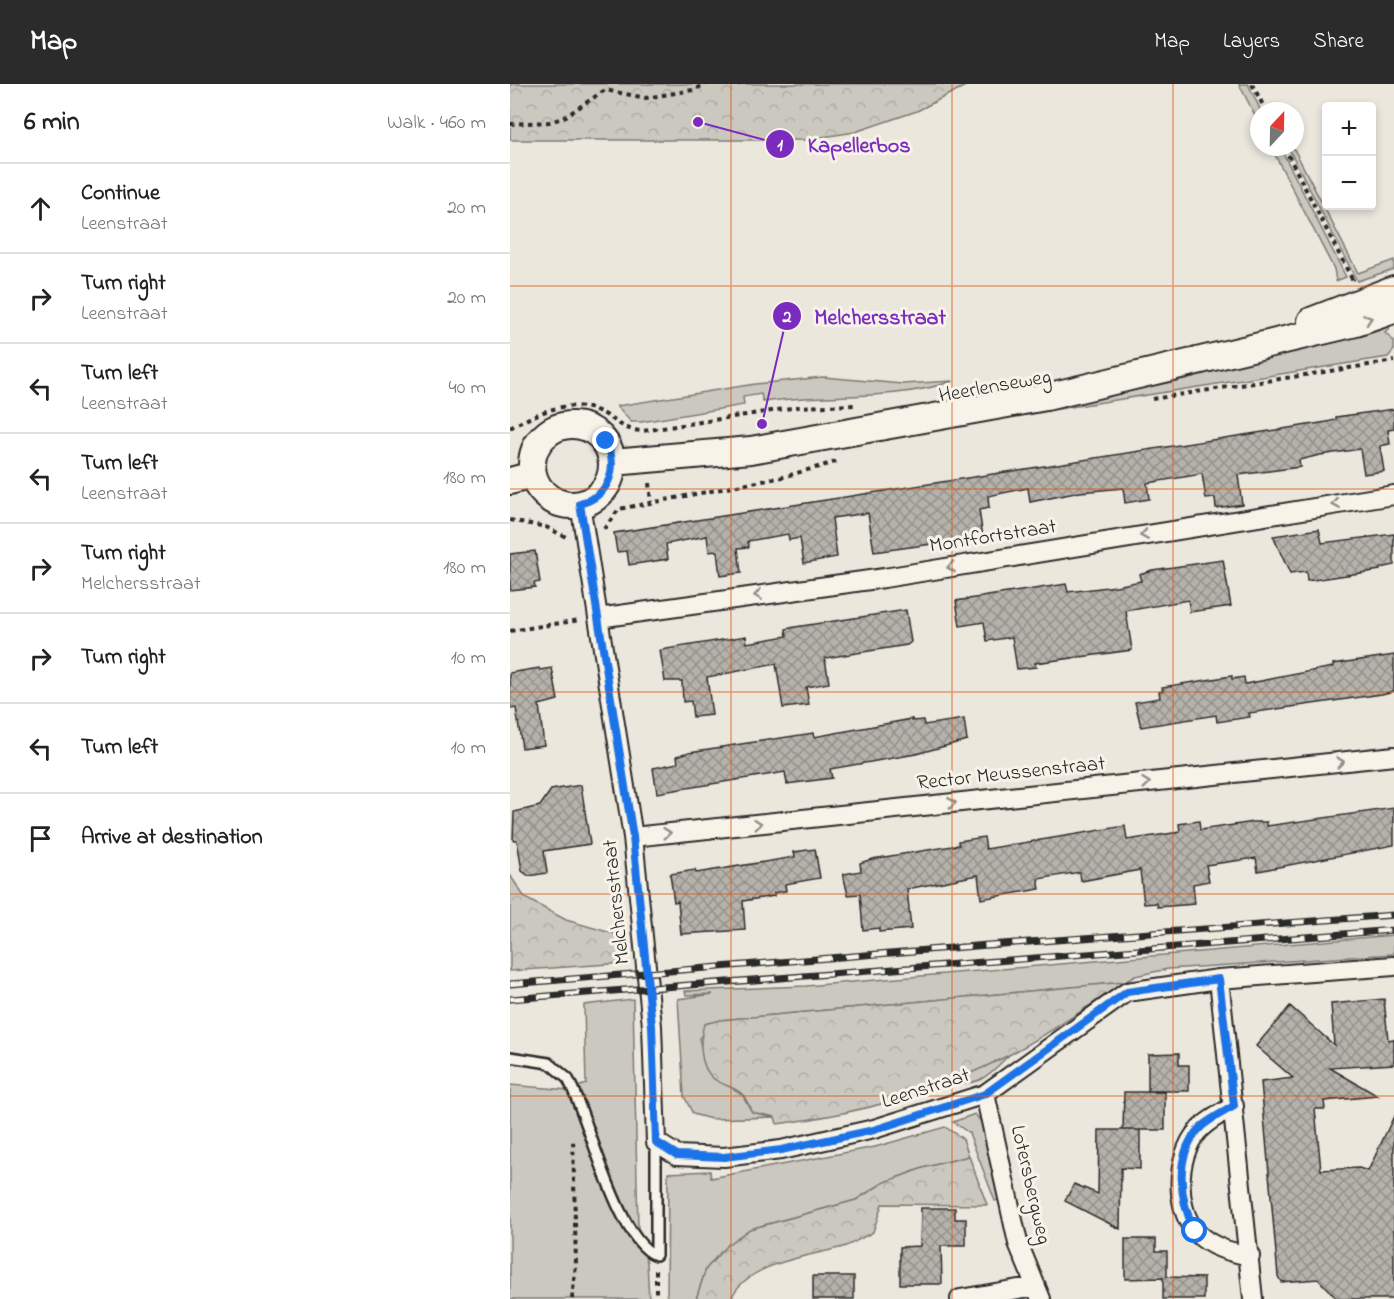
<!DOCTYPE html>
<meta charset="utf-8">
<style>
body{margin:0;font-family:"Indie Flower",sans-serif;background:#f6f6f6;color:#222}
.controls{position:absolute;right:18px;top:18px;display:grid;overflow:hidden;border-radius:6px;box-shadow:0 3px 9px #0003}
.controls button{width:54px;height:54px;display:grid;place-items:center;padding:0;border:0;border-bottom:2px solid #e0e0e0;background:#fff;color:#222;font:30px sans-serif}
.compass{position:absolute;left:740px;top:18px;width:54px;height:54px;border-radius:50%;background:#fff;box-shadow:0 3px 9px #0003;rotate:22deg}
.stop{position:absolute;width:18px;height:18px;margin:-14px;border:4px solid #1a73e8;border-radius:50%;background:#fff}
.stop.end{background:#1a73e8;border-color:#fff;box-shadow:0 2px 6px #0008}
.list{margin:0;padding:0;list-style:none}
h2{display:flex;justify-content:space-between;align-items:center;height:78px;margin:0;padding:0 24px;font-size:26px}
h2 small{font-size:20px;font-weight:400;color:#767676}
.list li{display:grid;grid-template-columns:39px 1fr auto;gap:18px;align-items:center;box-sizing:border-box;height:90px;padding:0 24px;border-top:2px solid #e0e0e0}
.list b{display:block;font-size:22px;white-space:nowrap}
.list p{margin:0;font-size:20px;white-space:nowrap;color:#767676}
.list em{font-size:20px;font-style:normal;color:#767676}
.icon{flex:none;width:33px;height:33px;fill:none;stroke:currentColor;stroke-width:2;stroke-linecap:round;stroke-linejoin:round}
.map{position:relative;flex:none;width:884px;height:1215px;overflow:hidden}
header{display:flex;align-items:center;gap:36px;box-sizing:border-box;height:84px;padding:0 30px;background:#2b2b2b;color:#fff}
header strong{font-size:28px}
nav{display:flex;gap:33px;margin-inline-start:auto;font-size:21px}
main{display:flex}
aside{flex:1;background:#fff}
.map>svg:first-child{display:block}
.green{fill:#cbc8bf;stroke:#7b7a75;stroke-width:1.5}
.forest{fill:url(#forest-crowns);stroke:#7b7a75;stroke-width:1.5}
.building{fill:url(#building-cross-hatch);stroke:#2b2b2b;stroke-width:1.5}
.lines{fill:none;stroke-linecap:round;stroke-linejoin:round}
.lane-casing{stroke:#2b2b2b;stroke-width:14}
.street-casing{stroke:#2b2b2b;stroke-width:22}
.secondary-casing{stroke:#2b2b2b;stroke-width:30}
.path{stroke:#2b2b2b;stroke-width:4;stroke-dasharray:4.5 4.5;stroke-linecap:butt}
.lane{stroke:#f7f3e8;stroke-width:9}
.street{stroke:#f7f3e8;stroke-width:18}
.secondary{stroke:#f7f3e8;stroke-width:26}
.rail-casing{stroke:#2b2b2b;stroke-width:7}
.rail{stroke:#f7f3e8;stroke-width:4.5;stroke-dasharray:14;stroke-linecap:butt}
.oneway{stroke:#918f8a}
.route{stroke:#1a73e8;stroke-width:8}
.grid{fill:none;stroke:#df570e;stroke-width:1.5;stroke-opacity:0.55}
.labels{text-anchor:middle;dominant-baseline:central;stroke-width:6;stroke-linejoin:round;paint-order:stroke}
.street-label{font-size:21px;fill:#2b2b2b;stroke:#f7f3e8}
.leader{fill:none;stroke:#7b2cbf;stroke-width:2}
.callout-dot{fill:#7b2cbf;stroke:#f7f3e8;stroke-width:2}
.mark-label{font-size:18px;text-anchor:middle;font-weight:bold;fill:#fff}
.callout-label{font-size:22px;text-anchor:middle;font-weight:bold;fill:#7b2cbf;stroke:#f7f3e8;stroke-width:6;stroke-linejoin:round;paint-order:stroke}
</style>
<header>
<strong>Map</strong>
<nav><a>Map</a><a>Layers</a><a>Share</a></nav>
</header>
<main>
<aside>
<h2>6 min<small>Walk · 460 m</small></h2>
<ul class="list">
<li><svg class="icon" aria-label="ahead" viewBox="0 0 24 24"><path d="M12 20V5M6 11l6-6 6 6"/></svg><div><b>Continue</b><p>Leenstraat</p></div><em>20 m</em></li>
<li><svg class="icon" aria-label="right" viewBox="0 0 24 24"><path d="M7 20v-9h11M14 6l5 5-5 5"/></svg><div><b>Turn right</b><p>Leenstraat</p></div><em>20 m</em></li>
<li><svg class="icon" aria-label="left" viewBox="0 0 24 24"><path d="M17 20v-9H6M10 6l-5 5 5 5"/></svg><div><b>Turn left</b><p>Leenstraat</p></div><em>40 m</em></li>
<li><svg class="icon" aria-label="left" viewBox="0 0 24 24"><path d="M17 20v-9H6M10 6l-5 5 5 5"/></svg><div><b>Turn left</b><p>Leenstraat</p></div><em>180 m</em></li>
<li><svg class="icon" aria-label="right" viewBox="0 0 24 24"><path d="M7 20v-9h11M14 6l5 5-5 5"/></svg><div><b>Turn right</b><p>Melchersstraat</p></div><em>180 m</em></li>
<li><svg class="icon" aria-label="right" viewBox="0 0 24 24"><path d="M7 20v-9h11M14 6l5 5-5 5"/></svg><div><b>Turn right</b></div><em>10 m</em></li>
<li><svg class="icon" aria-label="left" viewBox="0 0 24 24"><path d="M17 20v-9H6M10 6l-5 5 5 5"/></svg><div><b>Turn left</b></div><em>10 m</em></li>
<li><svg class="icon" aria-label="arrive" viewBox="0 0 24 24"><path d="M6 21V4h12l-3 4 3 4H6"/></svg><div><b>Arrive at destination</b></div></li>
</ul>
</aside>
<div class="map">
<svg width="884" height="1215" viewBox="0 0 884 1215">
<defs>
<pattern id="forest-crowns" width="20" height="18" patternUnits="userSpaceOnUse" patternTransform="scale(1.5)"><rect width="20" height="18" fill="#cbc8bf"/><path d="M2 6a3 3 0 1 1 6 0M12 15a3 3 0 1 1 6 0" fill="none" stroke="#aeaca4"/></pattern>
<pattern id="building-cross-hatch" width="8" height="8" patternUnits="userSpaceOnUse" patternTransform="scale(1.5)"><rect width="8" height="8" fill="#b5b2ab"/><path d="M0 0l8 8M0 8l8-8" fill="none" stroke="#93918b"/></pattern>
</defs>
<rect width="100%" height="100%" fill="#ebe7dd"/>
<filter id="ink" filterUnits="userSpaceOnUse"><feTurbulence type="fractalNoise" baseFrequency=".0167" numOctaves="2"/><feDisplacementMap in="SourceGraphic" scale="12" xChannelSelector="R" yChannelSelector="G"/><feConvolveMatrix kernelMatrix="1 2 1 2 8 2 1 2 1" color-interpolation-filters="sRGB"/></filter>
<g filter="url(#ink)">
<path class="green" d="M729,0h9l13,27h-2v12z
M761,63h9l66,130 -10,4 -2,-12z
M778,63h5l65,126 36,-13v9l-37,12z
M884,232v8l-9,9 9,8v9l-6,7 -374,59 171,-37 101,-28z
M313,293l80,7 50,-3c-60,21 -127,11 -190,21l-2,-8 -18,3 1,8 -103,17h-10l-14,-16 138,-22z
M884,851v19l-226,15 -33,7 -10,6 -405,38 -21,18 7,31 8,10 19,9 10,8 9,16 23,5 -64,2 -18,-5 -9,-18 -6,-97 35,-5 -27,1 -1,-4 121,-5z
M123,915l5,230 9,33 2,37h-139v-214l59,5 17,-6 -2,-79z
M499,971c-21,21 -29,32 -60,27z
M465,1030l11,14 15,72 -6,1 -26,-68 -16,-11z
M435,1043l18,12 6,17 -46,12 -40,15 -27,17 -106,29 -23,16 -21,24 -10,30h-29l1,-126 42,-2 1,7 164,-31z"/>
<path class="forest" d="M0,0h459l-52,27 -62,21 -52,8h-293z
M0,791l15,23 41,22 56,16 1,27 -113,8z
M615,898c-38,25 -76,52 -116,73 -73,38 -151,59 -232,69l-2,-7 -23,-5c-3,-5 -5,-12 -9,-17 -8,-9 -21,-9 -30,-17 -14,-12 -14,-38 -9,-54l16,-4z
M459,1072l18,49 -105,-1 -9,28c-10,5 -20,12 -30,15 -33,9 -98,16 -112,52h-35l10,-30 21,-24 23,-16 106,-29 27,-17 40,-15z"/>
<path class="building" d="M884,325v20l-6,1 2,14 -10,2 4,25 -20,3 -4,-25 -40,6 -21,5 1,7 -62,8 4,29 -26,4 -1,-10 -9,1 -4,-25 -55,9 2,16 -24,4 -2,-15 -43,4 -50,10 -2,-14 -40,8 1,12 -10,2 4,27 -109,15 -6,-39 -36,5 5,39 -33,6 -4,-25 -11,2 -1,-6 -40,7 1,6 -11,1 3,25 -21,3 -3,-25 -8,1 -2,-16 -41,8 2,15 -39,6 -2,-14 -10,1 -3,-19 713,-111 9,-2v-3z
M809,445l3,14 72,-9v31l-14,3v2l-73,11 -1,-9 -16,2 -17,-38z
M25,467l5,31 -6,1 1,4 -25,3v-36z
M713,476l8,46 -41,6 -2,-12 -62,11 6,39 -97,13 1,4 -19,2 -5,-32 -25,4 -3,-19 -24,4 -4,-25 110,-17 2,8 48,-6 25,-5 -2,-7 13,-4z
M396,526l5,32 -4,3 -82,13 4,25 -23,4 3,18 -26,3 -7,-44 -69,13 5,38 -19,2 -2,-16 -8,1 -1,-21h-17l-5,-31 86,-14 1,7 40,-7 -1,-7 9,-2z
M884,571v36l-12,3 -133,19 1,4 -33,5 -1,-7 -75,12 -6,-25 25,-4 -1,-7 4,-1 -1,-3 70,-11v3l12,-2 1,7 88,-17v-3z
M29,584l1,2 12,-2 6,32 -19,5 5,40 -22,3 -6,-40 -6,1v-36z
M402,635v2l11,-1 1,5 40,-6 3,21 -51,14 -86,15 2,9 -45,6 -2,-12 -128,21 -4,-25 25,-5 -1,-7 12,-4 124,-19 1,4z
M71,701l9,59 -46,7 3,22 -18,3 -7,-5 -5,-31h-4l1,-28 26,-6 11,-16z
M884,724v37l-136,26 -2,-13 -50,7 3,16 -16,3 2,20 -37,3 -1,-4 -13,1 -4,-34 -59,11 -1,-9 -42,7 2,10 -59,10 -3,-24 -71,14 4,40 -32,3v-4l-16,2 -3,-36 -12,1 -5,-21 18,-3 -1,-8 12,-4 87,-14 -1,-4 26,-4 2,12 139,-23 2,14 53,-8 -1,-8 20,-3 1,9 54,-8h13v4z
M305,765l5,29 -35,6 1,7 -12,2v3l-31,5 2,29 -64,4 -3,-33 -4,1 -4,-28 25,-4 1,3 99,-16 -1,-5z
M874,915l4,41 6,-1v25l-64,4 48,28 -54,5 1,8h-10l6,61 38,-2 9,3 26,-55v183h-57l-19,-20 -37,3 -3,-6 -17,-194 32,-4 -37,-32 34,-40 44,39 -3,-41z
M669,969v12h10v26h-41v-37z
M614,1008h41v38h-42z
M589,1046h41v39l-19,-1 -1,61 -55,-28 9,-17 24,10z
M411,1124h34v11h11v27h-25l1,38h-42v-37l20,-1z
M615,1155h31v12h11v26l37,1v21h-41v-21l-38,1z
M303,1192h41v23h-41z"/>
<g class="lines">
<g class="lane-casing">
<path id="lane" d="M0,973l39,6 19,16c21,38 49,162 88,176v-113"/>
</g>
<g class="street-casing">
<path id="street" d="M70,420l53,333 19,189 4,116 21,13 47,2 57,-7 93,-21 111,-35 142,-102 92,-13
M88,534l286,-40 510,-83
M123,753l761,-81
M475,1010l33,149 23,56
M724,1022c-10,6 -22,12 -31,20 -27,22 -30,80 -7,106 14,15 34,20 54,24
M450,1215l76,-13
M743,1215l-34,-320 175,-13"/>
</g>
<g class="secondary-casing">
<path id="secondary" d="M801,237l83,-32
M22 381a40 40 0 1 1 80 0a40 40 0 1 1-80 0Z
M103,378l138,-12 295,-53 310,-74 38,-13
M0,397l23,-6"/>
</g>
<path class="path" d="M217,0h17
M742,0l14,27
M0,40l39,-2 14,-4 42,-28 41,8 47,-8 13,-6
M774,63l68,132 -3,1
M642,315l242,-38
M0,344c31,-17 63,-32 96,-13 13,8 20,16 37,16l154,-24 58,-2
M139,399l2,19
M0,436l36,7 20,10
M94,445l15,-20 164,-32 56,-16
M0,547l70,-11
M146,1186v29
M62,1215l4,-34 -3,-127"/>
<use href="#lane" class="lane"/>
<use href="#street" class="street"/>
<use href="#secondary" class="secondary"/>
<g class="rail-casing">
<path id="rail" d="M0,900l478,-39 406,-30
M0,915l884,-69"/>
</g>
<use href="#rail" class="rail"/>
</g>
<defs><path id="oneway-chevron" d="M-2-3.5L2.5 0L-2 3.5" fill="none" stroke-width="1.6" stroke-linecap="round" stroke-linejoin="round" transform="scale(1.5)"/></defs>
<g class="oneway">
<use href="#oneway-chevron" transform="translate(858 235) rotate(-19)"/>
<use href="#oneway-chevron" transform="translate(826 420) rotate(171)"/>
<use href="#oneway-chevron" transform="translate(634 451) rotate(171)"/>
<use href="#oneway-chevron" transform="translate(441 483) rotate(171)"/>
<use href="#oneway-chevron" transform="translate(248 511) rotate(172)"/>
<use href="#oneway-chevron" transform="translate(830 678) rotate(-6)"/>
<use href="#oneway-chevron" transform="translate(636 699) rotate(-6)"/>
<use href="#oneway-chevron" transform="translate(442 719) rotate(-6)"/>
<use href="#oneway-chevron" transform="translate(248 740) rotate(-6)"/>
<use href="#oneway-chevron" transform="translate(157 749) rotate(-6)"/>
</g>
</g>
<g class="lines" filter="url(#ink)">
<path class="route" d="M96,357c13,27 4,54 -26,63l53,333 19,189 4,116 21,13 47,2 57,-7 93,-20 111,-36 142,-102 92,-13 15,127c-10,6 -23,12 -32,20 -29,27 -23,74 -7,105"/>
</g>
<path class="grid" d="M221,0v1215M442,0v1215M663,0v1215M0,202h884M0,405h884M0,608h884M0,810h884M0,1012h884"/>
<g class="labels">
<g class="street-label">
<text transform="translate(485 303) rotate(-10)">Heerlenseweg</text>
<text transform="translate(483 453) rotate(-9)">Montfortstraat</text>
<text transform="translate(501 690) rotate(-6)">Rector Meussenstraat</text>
<text transform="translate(107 818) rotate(-96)">Melchersstraat</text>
<text transform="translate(416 1005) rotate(-18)">Leenstraat</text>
<text transform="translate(520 1101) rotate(77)">Lotersbergweg</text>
</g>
</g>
<path class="leader" d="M188 38L270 60M252 340L277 232"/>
<g class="callout-dot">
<circle cx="188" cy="38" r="6"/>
<circle cx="252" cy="340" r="6"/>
<circle cx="270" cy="60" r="15"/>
<circle cx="277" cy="232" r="15"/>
</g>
<g class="mark-label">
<text x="270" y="66">1</text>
<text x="277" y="238">2</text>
</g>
<g class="callout-label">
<text x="349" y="68">Kapellerbos</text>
<text x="370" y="240">Melchersstraat</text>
</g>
</svg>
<div class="controls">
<button>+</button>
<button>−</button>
</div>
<svg class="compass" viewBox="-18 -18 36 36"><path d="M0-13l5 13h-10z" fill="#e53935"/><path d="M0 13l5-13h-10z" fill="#767676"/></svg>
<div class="stop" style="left:685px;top:1147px"></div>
<div class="stop end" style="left:96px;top:357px"></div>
</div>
</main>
